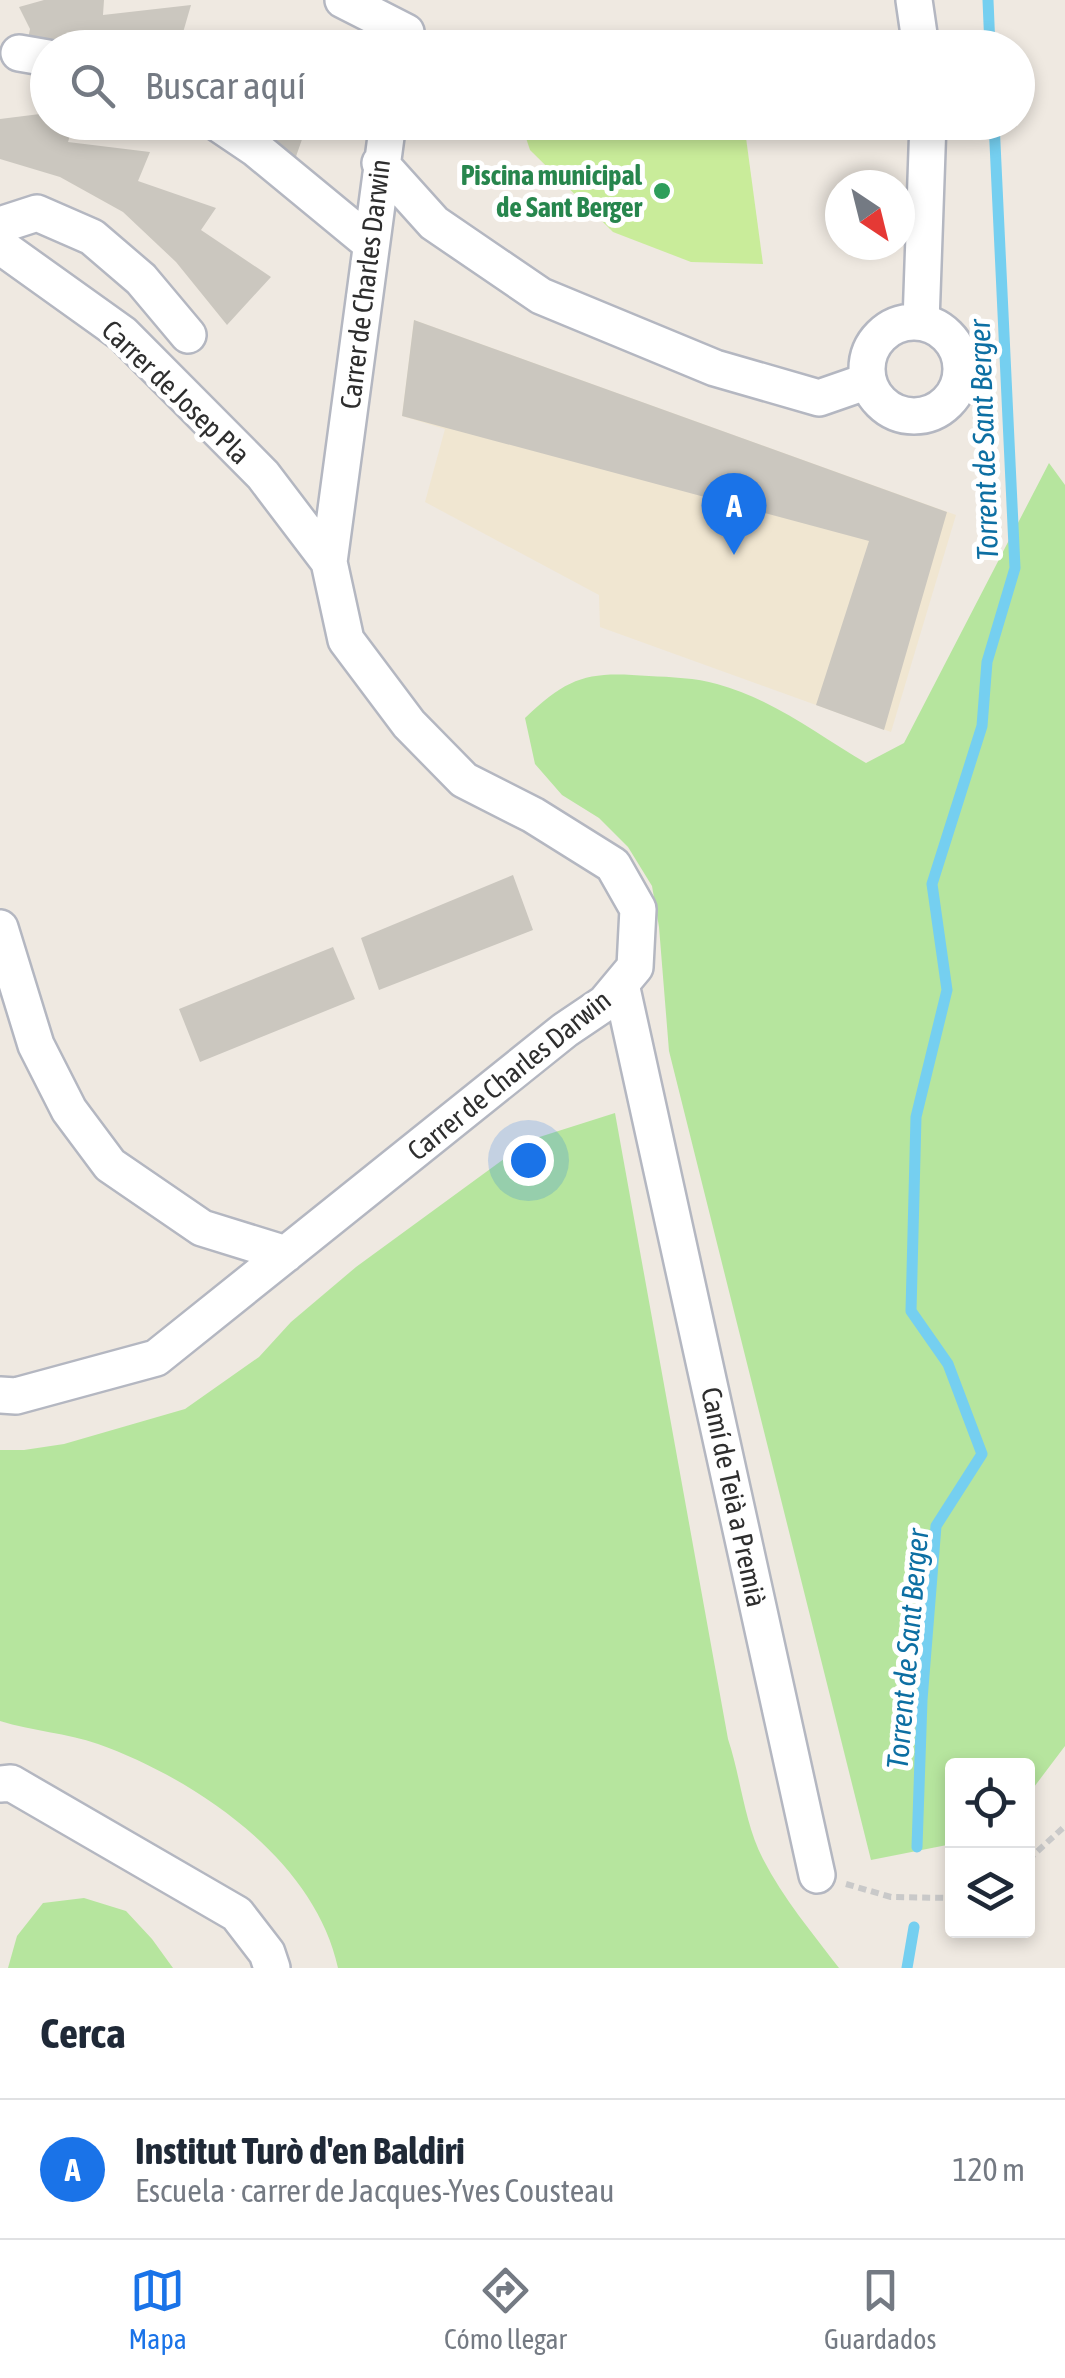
<!DOCTYPE html>
<html lang="es">
<meta charset="utf-8">
<style>
body{margin:0;font-family:"Asap Condensed",sans-serif;background:#f2f2f3;color:#1f2937}
.controls{position:absolute;right:30px;bottom:30px;display:grid;overflow:hidden;border-radius:10px;box-shadow:0 5px 15px #0003}
.controls button{width:90px;height:90px;display:grid;place-items:center;padding:0;border:0;border-bottom:2px solid #e0e1e3;background:#fff;color:#1f2937;font:50px sans-serif}
.compass{position:absolute;left:825px;top:170px;width:90px;height:90px;border-radius:50%;background:#fff;box-shadow:0 5px 15px #0003;rotate:145deg}
.you{position:absolute;left:528px;top:1160px;width:35px;height:35px;margin:-25px;border:8px solid #fff;border-radius:50%;background:#1a73e8;box-shadow:0 0 0 15px #1a73e833}
.badge{display:grid;place-items:center;width:65px;height:65px;border-radius:50%;background:#1a73e8;color:#fff;font-size:32px;font-weight:700}
.pin{position:absolute;translate:-50% -82px;filter:drop-shadow(0 2px 5px #0008)}
.pin::after{content:'';position:absolute;top:52px;width:35px;height:30px;background:inherit;clip-path:polygon(0 0,100% 0,50% 100%)}
.list{margin:0;padding:0;list-style:none}
h2{display:flex;justify-content:space-between;align-items:center;height:130px;margin:0;padding:0 40px;font-size:42px}
h2 small{font-size:32px;font-weight:400;color:#747a83}
.list li{display:grid;grid-template-columns:65px 1fr auto;gap:30px;align-items:center;box-sizing:border-box;height:140px;padding:0 40px;border-top:2px solid #e0e1e3}
.list b{display:block;font-size:38px;white-space:nowrap}
.list p{margin:0;font-size:32px;white-space:nowrap;color:#747a83}
.list em{font-size:32px;font-style:normal;color:#747a83}
.icon{flex:none;width:55px;height:55px;fill:none;stroke:currentColor;stroke-width:2;stroke-linecap:round;stroke-linejoin:round}
.map{position:relative;flex:none;width:1065px;height:1968px;overflow:hidden}
.search{position:absolute;background:#fff;box-shadow:0 5px 15px #0003;left:30px;right:30px;top:30px;height:110px;display:flex;align-items:center;gap:25px;box-sizing:border-box;padding:0 35px;border-radius:55px;color:#747a83;font-size:38px}
.sheet{height:270px;background:#fff}
nav{display:flex;justify-content:space-around;align-items:center;box-sizing:border-box;height:140px;border-top:2px solid #e0e1e3;background:#fff;font-size:28px;color:#747a83}
nav a{display:grid;justify-items:center;gap:5px}
nav .on{color:#1a73e8}
.map>svg:first-child{display:block}
.education{fill:#f0e6d1}
.green{fill:#b6e59e}
.pitch{fill:#c9ec9a}
.lines{fill:none;stroke-linecap:round;stroke-linejoin:round}
.stream{stroke:#75cff0;stroke-width:11}
.building{fill:#cbc7bf}
.minor-casing{stroke:#b4b7c1;stroke-width:40}
.path{stroke:#c9c9c9;stroke-width:6;stroke-dasharray:8 5;stroke-linecap:butt}
.minor{stroke:#fff;stroke-width:35}
.leisure-dot{fill:#2e9e5b;stroke:#fff;stroke-width:4}
.labels{text-anchor:middle;dominant-baseline:central;stroke-width:10;stroke-linejoin:round;paint-order:stroke}
.leisure-label{font-size:28px;font-weight:bold;fill:#27864d;stroke:#fff;text-anchor:end}
.street-label{font-size:28px;fill:#2e2e2e;stroke:#fff}
.water-label{font-size:30px;font-style:italic;fill:#0d6fa3;stroke:#fff}
</style>
<div class="map">
<svg width="1065" height="1968" viewBox="0 0 1065 1968">
<rect width="100%" height="100%" fill="#efe9e1"/>
<path class="education" d="M414,320l542,195 -65,217 -291,-105 -1,-32 -174,-93 20,-73 -43,-13z"/>
<path class="green" d="M1049,463l16,22v1261l-37,49v-29h-76v78l-81,16 -202,-809 -10,-124 -7,-41 -24,-39 -29,-29 -37,-23 -27,-31 -10,-46c44,-42 63,-47 124,-42 22,1 47,2 68,8 56,15 101,51 149,79l38,-20z
M615,1113l113,626c13,39 16,83 35,120 20,39 50,75 76,109h-501c-23,-108 -142,-189 -240,-224 -31,-11 -66,-13 -98,-23v-271h24l40,-6 121,-35 74,-52 32,-35 65,-55 174,-127z
M84,1898l42,13 26,28 21,29h-165l9,-32 26,-33z"/>
<path class="pitch" d="M521,123h223l19,141 -72,-2 -78,-30 -83,-82z"/>
<g class="lines">
<path class="stream" d="M988,0l2,48
M917,1847l5,-147 14,-174 46,-72 -34,-90 -37,-53 5,-194 31,-127 -15,-106 50,-158 5,-64 28,-94 -21,-446
M907,1968l7,-41"/>
</g>
<path class="building" d="M44,0h60l-1,15 88,-10 -9,31 58,12h-165l-48,-4 3,-15 -11,-22z
M48,113v9h26l-6,20 82,10 -12,29 78,27 -15,22 70,47 -44,48 -51,-63 -53,-50 -63,-35 -60,-18v-40z
M248,122h64l-6,6 -13,37z
M414,320l533,192 -63,218 -68,-25 53,-164 -467,-125z
M513,875l20,55 -154,60 -18,-52z
M333,947l22,52 -155,63 -21,-53z"/>
<g class="lines">
<g class="minor-casing">
<path id="minor" d="M343,0l63,32
M914,0l7,48
M19,53l29,5
M216,122l40,27 114,94
M380,163l54,60 107,73 174,72 104,30 49,-17
M0,225l37,-12 55,24 49,42 47,56
M0,246l123,88 140,141 66,87
M921,322l7,-200
M867 369a47 47 0 1 1 94 0a47 47 0 1 1-94 0Z
M0,928l36,117 33,65 41,55 92,63 84,26
M621,984l196,891
M0,1395l16,1 140,-38 409,-328 40,-27 30,-36 3,-58 -25,-44 -80,-50 -69,-35 -55,-56 -63,-84 -17,-78 59,-440
M0,1784l11,-1 226,131 30,39 5,15"/>
</g>
<path class="path" d="M1028,1860l37,-34
M846,1884l45,13 61,1"/>
<use href="#minor" class="minor"/>
</g>
<circle class="leisure-dot" cx="662" cy="191" r="10"/>
<g class="labels">
<g class="leisure-label">
<text x="642" y="175">Piscina municipal<tspan x="642" dy="32">de Sant Berger</tspan></text>
</g>
<g class="street-label">
<text transform="translate(365 284) rotate(-83)">Carrer de Charles Darwin</text>
<text transform="translate(176 392) rotate(44)">Carrer de Josep Pla</text>
<text transform="translate(509 1075) rotate(-39)">Carrer de Charles Darwin</text>
<text transform="translate(734 1497) rotate(78)">Camí de Teià a Premià</text>
</g>
<g class="water-label">
<text transform="translate(983 440) rotate(-92)">Torrent de Sant Berger</text>
<text transform="translate(907 1649) rotate(-85)">Torrent de Sant Berger</text>
</g>
</g>
</svg>
<div class="controls">
<button><svg class="icon" aria-label="locate" viewBox="0 0 24 24"><circle cx="12" cy="12" r="6"/><path d="M12 2v4M12 18v4M2 12h4M18 12h4"/></svg></button>
<button><svg class="icon" aria-label="layers" viewBox="0 0 24 24"><path d="M12 4l9 5-9 5-9-5zM3 14l9 5 9-5"/></svg></button>
</div>
<svg class="compass" viewBox="-18 -18 36 36"><path d="M0-13l5 13h-10z" fill="#e53935"/><path d="M0 13l5-13h-10z" fill="#747a83"/></svg>
<div class="you"></div>
<div class="pin badge" style="left:734px;top:555px">A</div>
<div class="search"><svg class="icon" aria-label="search" viewBox="0 0 24 24"><circle cx="10" cy="10" r="6"/><path d="M15 15l6 6"/></svg>Buscar aquí</div>
</div>
<section class="sheet">
<h2>Cerca<small></small></h2>
<ul class="list">
<li><span class="badge">A</span><div><b>Institut Turò d'en Baldiri</b><p>Escuela · carrer de Jacques-Yves Cousteau</p></div><em>120 m</em></li>
</ul>
</section>
<nav>
<a class="on"><svg class="icon" aria-label="map" viewBox="0 0 24 24"><path d="M3 6l6-2 6 2 6-2v14l-6 2-6-2-6 2zM9 4v14M15 6v14"/></svg>Mapa</a>
<a><svg class="icon" aria-label="directions" viewBox="0 0 24 24"><path d="M12 3l9 9-9 9-9-9zM9 14v-3h6M13 9l2 2-2 2"/></svg>Cómo llegar</a>
<a><svg class="icon" aria-label="saved" viewBox="0 0 24 24"><path d="M7 4h10v16l-5-4-5 4z"/></svg>Guardados</a>
</nav>
